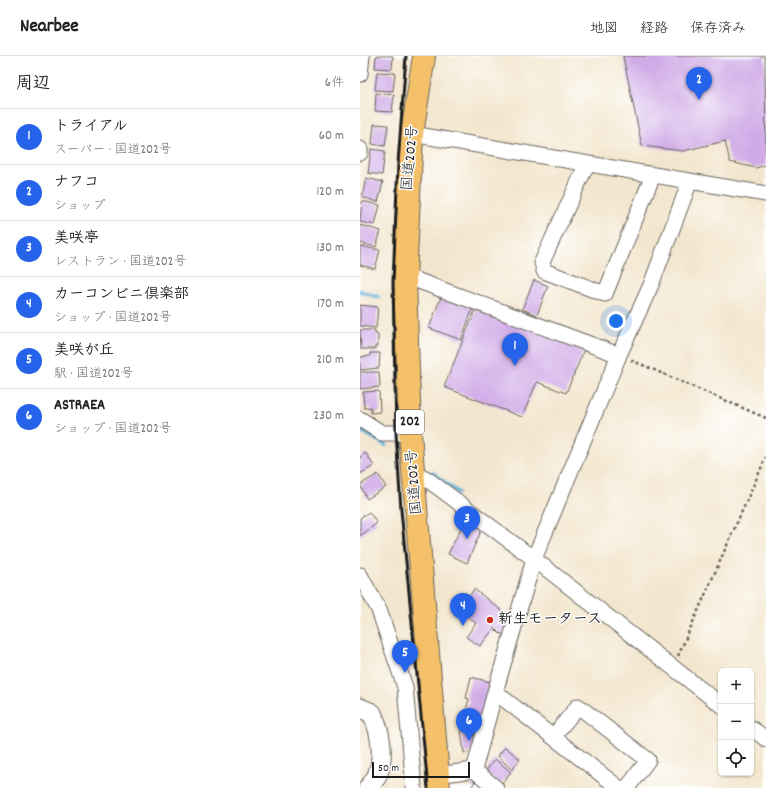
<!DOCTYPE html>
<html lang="ja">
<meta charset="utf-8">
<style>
body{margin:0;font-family:Dekko,"Klee One",sans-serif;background:#f6f6f6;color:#202124}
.controls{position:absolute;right:12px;bottom:12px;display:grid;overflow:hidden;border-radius:6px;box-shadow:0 1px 3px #0004}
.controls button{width:36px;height:36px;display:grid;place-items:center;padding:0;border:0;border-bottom:1px solid #e0e0e0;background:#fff;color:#202124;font:20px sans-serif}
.scale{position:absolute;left:12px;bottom:10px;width:98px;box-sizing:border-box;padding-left:4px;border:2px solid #1c1c1c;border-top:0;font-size:11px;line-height:14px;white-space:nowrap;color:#1c1c1c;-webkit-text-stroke:3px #fff;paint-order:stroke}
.you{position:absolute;left:256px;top:265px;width:14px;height:14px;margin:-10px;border:3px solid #fff;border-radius:50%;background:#1a73e8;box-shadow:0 0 0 6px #1a73e833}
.badge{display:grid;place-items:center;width:26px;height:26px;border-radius:50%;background:#2563eb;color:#fff;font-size:13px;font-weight:700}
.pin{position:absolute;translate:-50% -33px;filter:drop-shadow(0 1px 2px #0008)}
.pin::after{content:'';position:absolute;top:21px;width:14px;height:12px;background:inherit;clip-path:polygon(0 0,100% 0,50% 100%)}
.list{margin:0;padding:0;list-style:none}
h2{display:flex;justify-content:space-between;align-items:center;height:52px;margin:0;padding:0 16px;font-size:17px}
h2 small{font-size:13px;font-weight:400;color:#757577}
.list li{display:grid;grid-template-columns:26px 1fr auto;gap:12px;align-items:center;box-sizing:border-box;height:56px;padding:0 16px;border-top:1px solid #e0e0e0}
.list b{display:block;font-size:15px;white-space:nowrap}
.list p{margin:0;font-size:13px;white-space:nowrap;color:#757577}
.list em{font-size:13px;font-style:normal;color:#757577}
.icon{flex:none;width:22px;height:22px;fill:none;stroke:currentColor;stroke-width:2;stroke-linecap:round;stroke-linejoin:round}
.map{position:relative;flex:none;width:406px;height:732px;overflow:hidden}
header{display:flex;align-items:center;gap:24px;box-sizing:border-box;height:56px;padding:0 20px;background:#fff;border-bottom:1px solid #e0e0e0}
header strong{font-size:19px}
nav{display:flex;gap:22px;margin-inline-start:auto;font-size:14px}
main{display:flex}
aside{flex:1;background:#fff}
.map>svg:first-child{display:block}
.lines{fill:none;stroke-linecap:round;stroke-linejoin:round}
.stream{stroke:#5ab1d7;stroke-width:4}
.building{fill:#d0ace7}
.minor-casing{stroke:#67635a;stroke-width:17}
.tertiary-casing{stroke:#67635a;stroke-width:21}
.trunk-casing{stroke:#67635a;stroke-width:24}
.path{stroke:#67635a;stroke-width:2.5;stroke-dasharray:3 3;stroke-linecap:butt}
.minor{stroke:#fff;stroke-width:15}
.tertiary{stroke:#fff;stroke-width:19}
.trunk{stroke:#f4c16b;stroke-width:22}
.rail{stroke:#1c1c1c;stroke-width:3}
.poi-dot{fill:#c8321e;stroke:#fff;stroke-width:1.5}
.labels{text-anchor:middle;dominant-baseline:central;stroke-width:3;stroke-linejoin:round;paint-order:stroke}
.shield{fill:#fff;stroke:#606060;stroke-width:1}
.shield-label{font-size:14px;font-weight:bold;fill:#1c1c1c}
.street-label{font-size:15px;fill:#1c1c1c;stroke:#fff}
.poi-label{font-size:15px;font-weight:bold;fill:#1c1c1c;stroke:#fff;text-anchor:start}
</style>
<header>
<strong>Nearbee</strong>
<nav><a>地図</a><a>経路</a><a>保存済み</a></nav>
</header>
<main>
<aside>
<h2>周辺<small>6件</small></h2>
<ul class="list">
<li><span class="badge">1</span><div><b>トライアル</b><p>スーパー · 国道202号</p></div><em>60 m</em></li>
<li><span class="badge">2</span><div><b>ナフコ</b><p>ショップ</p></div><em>120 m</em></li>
<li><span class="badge">3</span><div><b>美咲亭</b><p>レストラン · 国道202号</p></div><em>130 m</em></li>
<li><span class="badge">4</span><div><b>カーコンビニ倶楽部</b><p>ショップ · 国道202号</p></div><em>170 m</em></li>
<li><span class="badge">5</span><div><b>美咲が丘</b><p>駅 · 国道202号</p></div><em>210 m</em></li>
<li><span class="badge">6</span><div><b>ASTRAEA</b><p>ショップ · 国道202号</p></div><em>230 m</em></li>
</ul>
</aside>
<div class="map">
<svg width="406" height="732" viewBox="0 0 406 732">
<rect width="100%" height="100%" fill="#fff"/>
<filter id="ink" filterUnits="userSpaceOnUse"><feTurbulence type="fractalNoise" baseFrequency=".025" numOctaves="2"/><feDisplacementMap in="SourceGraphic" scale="8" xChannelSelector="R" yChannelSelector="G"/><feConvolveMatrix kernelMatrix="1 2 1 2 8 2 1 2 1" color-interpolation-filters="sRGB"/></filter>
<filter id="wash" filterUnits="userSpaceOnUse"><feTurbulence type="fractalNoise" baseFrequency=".012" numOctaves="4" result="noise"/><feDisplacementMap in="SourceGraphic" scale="16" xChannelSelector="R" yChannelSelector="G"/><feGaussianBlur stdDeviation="0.9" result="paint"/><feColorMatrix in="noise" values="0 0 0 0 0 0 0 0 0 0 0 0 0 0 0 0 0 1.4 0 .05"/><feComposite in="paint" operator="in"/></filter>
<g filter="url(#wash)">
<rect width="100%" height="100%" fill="#f3e6ce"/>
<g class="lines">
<path class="stream" d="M0,235l18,6
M0,374l26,15
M72,416l26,21"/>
</g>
<g id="blocks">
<path class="building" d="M16,0h17l-1,13 -17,-1z
M263,0h142l1,109 -10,3 -26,-6 -5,-21 -42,10 -41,-5z
M17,16l18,1 -2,18 -18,-1z
M16,37l18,2 -2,17 -17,-1z
M14,68l14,1 -3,21 -13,-2z
M11,93l14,2 -3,24 -14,-2z
M6,122l17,4 -5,20 -16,-5z
M2,145l18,4 -5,20 -15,-3z
M0,169l21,6 -5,16 -16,-4z
M0,190l20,4 -5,19 -15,-4z
M174,224l14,6 -11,29 -15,-6z
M81,241l32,11 -12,32 -32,-12z
M0,249l18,2 -2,21 -16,-2z
M116,252l108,42 -18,43 -29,-11 -15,35 -78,-30z
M0,274h15v4h3v12h-3v3h-14z
M10,297h10l-1,15 -19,2v-13l10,-1z
M0,316h19l1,15 -20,2z
M19,335l1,21 -9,1v-6l-7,1 -1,-16z
M6,397l8,13 -14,8v-17z
M18,418l8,13 -19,12 -7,-14z
M9,456l8,11 -17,13v-18z
M107,460l17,8 -17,39 -19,-9z
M114,533l36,28 -5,18 -6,-2 -5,-5 -14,18 -14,-9 10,-14 -17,-12z
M111,621l19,5 -11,42 -16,-4 6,-21 -3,-1z
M114,672l3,24 -13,1 -3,-23z
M145,691l15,12 -8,11 -14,-14z
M135,703l16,13 -11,13 -15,-13z
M115,725l9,7h-13z"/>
</g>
</g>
<g filter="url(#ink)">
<use href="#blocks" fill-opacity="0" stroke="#67635a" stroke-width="1"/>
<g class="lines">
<g class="minor-casing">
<path id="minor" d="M0,18l2,-18
M52,78l354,60
M0,93v4
M227,108l-45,98 2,9 61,23 48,-119
M45,223l11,1 203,75 -85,204 -39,133 -21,78 -37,5
M259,299l32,-70 39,-104
M0,363l22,14h28
M54,416l13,7 107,80 187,146
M0,519l19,35 26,77 9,101
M135,636l124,96
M391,672l15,11
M193,681l25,-31 70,54 -21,28
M114,714l22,18"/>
</g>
<g class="tertiary-casing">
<path id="tertiary" d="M0,652l12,5c10,21 16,57 -4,75"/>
</g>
<g class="trunk-casing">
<path id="trunk" d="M64,0l-12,78 -7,145 5,154 29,355"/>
</g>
<path class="path" d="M271,304l135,58
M318,600l88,-199"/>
<use href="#minor" class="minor"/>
<use href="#tertiary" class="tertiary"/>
<use href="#trunk" class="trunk"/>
<path class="rail" d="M46,0l-8,107 -5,119 3,151 5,77 27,278"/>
</g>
</g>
<circle class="poi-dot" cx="130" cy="564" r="4"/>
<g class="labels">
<rect class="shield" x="36" y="354" width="28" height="24" rx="3"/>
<g class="shield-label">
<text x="50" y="366">202</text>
</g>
<g class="street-label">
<text transform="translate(51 102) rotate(-85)">国道202号</text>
<text transform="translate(55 426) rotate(-95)">国道202号</text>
</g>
<g class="poi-label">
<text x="138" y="564">新生モータース</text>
</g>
</g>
</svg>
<div class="controls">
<button>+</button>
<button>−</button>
<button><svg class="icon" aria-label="locate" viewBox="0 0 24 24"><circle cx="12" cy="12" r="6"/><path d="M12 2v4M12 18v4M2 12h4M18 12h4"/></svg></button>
</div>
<div class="scale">50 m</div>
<div class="you"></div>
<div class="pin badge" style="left:155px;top:310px">1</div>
<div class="pin badge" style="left:339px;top:44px">2</div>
<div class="pin badge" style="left:107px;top:483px">3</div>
<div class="pin badge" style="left:103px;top:570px">4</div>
<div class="pin badge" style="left:45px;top:617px">5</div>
<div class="pin badge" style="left:109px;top:685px">6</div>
</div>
</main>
